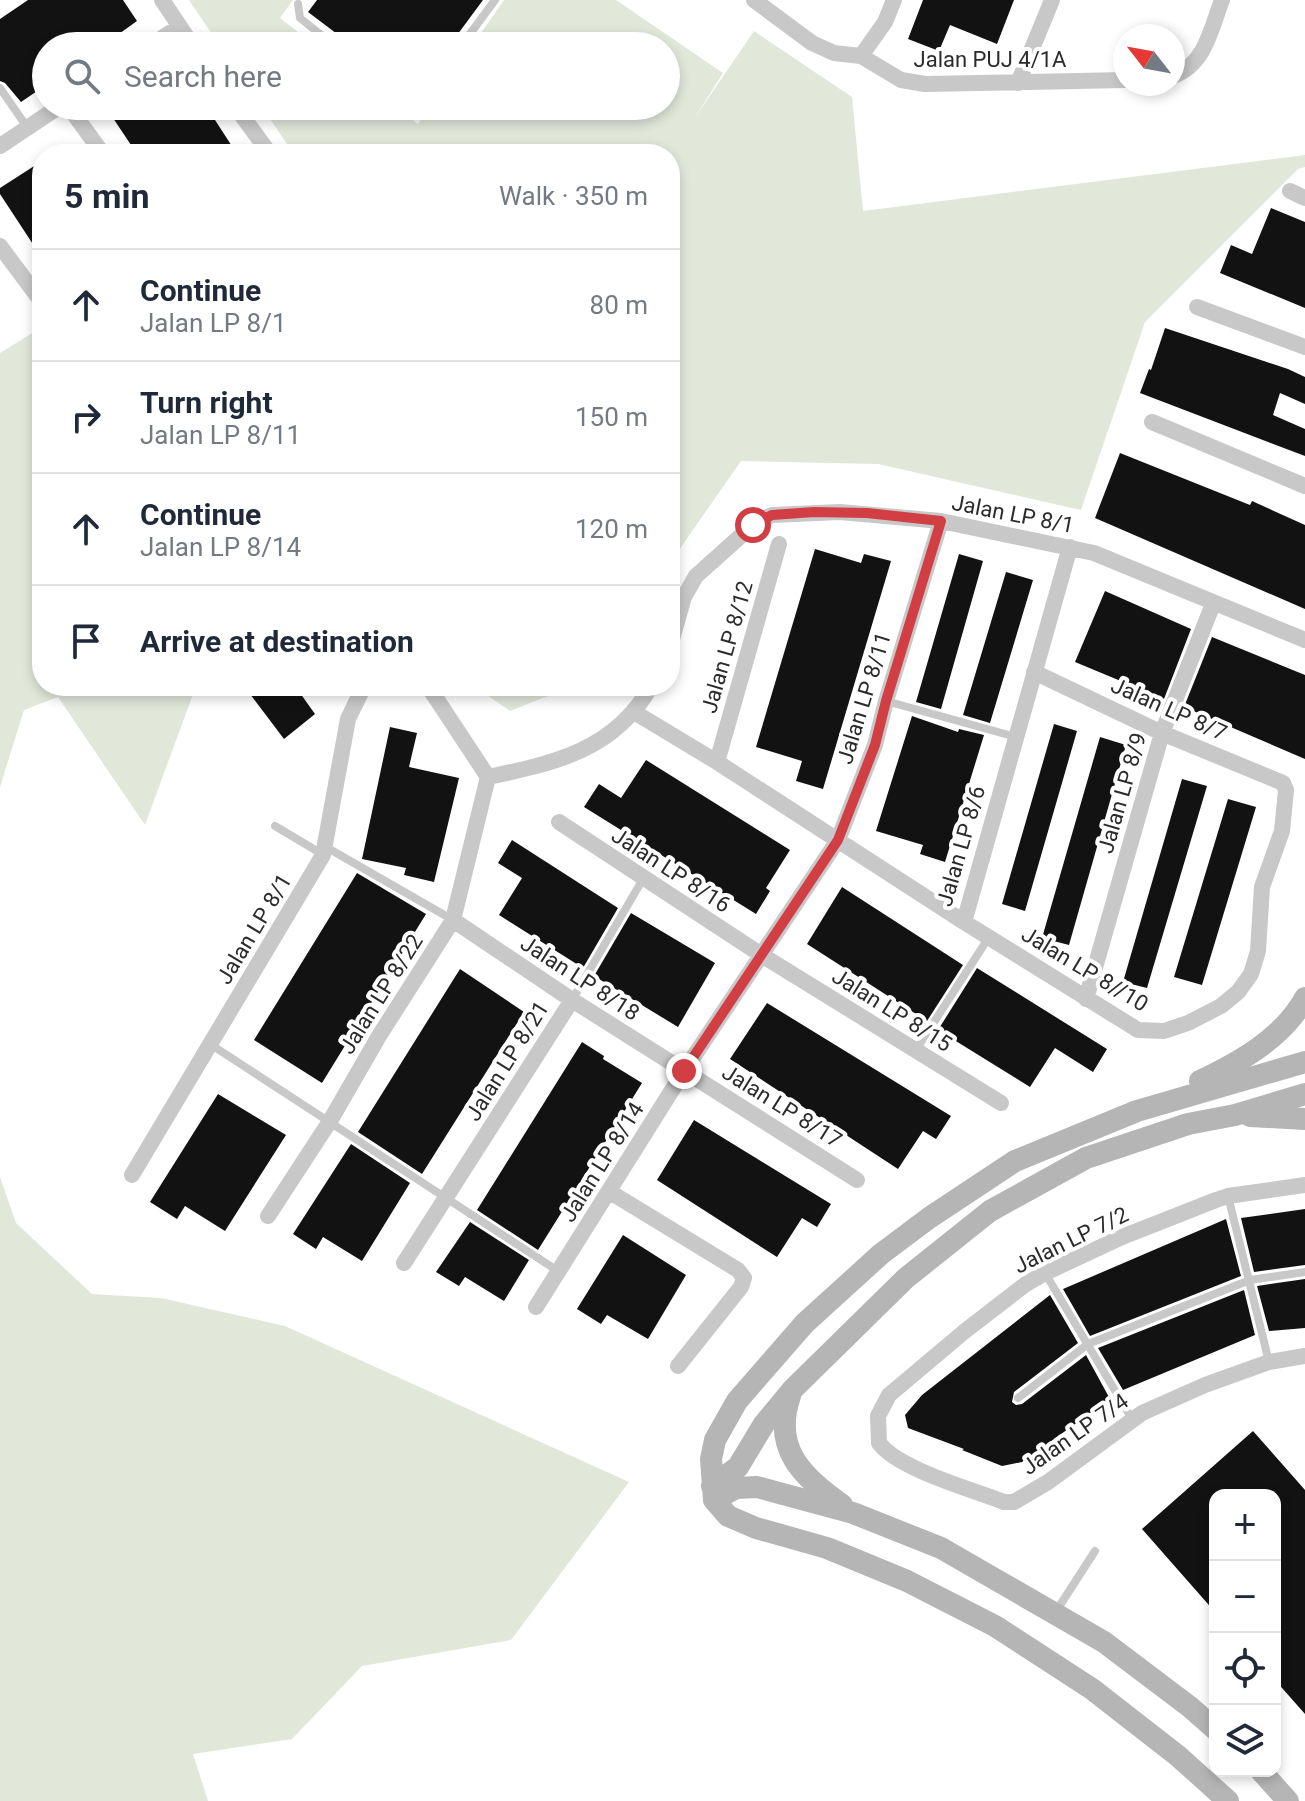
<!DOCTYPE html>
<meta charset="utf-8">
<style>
body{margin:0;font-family:Roboto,sans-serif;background:#f6f6f7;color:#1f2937}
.controls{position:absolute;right:24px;bottom:24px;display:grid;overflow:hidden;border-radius:16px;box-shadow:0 4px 12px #0003}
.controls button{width:72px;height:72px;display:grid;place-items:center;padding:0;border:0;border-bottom:2px solid #e0e1e3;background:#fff;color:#1f2937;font:40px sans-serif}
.compass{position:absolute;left:1113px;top:24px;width:72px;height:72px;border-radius:50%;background:#fff;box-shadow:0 4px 12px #0003;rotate:301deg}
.stop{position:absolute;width:24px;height:24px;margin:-18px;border:6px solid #d13f44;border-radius:50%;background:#fff}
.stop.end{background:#d13f44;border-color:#fff;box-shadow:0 2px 8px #0008}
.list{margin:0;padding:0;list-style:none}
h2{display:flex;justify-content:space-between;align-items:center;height:104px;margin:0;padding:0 32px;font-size:34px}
h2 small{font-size:26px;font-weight:400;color:#747a83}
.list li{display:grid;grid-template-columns:52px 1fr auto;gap:24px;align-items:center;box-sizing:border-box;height:112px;padding:0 32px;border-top:2px solid #e0e1e3}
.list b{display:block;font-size:30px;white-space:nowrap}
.list p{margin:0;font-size:26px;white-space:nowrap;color:#747a83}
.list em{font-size:26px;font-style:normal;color:#747a83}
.icon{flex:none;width:44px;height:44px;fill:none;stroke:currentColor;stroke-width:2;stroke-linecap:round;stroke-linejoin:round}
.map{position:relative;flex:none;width:1305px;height:1801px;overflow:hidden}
.search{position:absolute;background:#fff;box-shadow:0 4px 12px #0003;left:32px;top:32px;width:648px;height:88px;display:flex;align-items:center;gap:20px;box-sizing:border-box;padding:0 28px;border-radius:44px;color:#747a83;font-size:30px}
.panel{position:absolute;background:#fff;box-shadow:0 4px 12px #0003;left:32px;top:144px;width:648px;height:552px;border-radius:32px}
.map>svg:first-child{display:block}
.green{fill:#e1e8da}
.building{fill:#121212}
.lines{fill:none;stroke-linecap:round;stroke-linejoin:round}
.lane{stroke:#c8c8c8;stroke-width:8}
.street{stroke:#c8c8c8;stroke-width:16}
.secondary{stroke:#b5b5b5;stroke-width:22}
.route{stroke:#d13f44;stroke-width:10}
.labels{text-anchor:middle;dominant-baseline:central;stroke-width:8;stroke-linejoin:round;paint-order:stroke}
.street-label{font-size:22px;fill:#2b2b2b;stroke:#fff}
</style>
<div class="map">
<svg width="1305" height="1801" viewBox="0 0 1305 1801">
<rect width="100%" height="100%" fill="#fff"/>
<path class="green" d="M189,0h104l-13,18 36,28h-96z
M504,0h112l107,73 -29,46 60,-88 98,66 11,114 442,-56v12l-7,2 -153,153 -64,188 -203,-46 -137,-3 -71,102v-409h-376l-33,-48h133l24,18 12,-18h236v-60h-194z
M42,327v359h154l-51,139 -87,-128 -34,13 -24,77v-434z
M474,686h99l-63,25z
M0,1177l16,46 76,71 69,4 124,28 344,156 -118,158 -149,26 -70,73 -99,15 15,47h-208z"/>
<path class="building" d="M28,0h95l14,21 -35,25h-56v39l-25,17 -16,-19 -5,-2v-62z
M317,0h166l-34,46h-96l-45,-34z
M923,0h91l-17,44 -47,-19 -11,26 -31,-12z
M124,106h82l31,48h-100l-26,-39z
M42,161v97l-42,-64v-6z
M1271,208l34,14v86l-85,-35 11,-28 21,9z
M1165,328l123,41 17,8v27l-25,-11 -7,22 32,14v27l-165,-63 9,-24 2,1z
M1120,453l130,52 2,-4 53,24v84l-210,-91z
M815,549l46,14 3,-9 27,7 -68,228 -27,-8 6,-20 -46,-14z
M959,554l24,7 -42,148 -25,-7z
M1006,572l27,8 -43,143 -27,-8z
M1105,591l86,38 -27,70 -89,-37z
M1212,637l93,38v84l-121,-52z
M244,686h65l-9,7 15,21 -31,25z
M912,716l46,16 1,-3 25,6 -39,127 -25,-8 3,-9 -47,-14z
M1054,724l23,7 -52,180 -23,-7z
M390,727l27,6 -8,34 50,11 -25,104 -30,-7 2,-7 -44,-9z
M1100,737l26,8 -57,200 -27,-7z
M646,760l144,90 -24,38 4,3 -14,23 -172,-107 15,-23 22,14z
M1182,779l25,7 -60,202 -24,-6z
M1228,799l28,8 -54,178 -28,-8z
M512,840l106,68 -35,60 -84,-53 23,-37 -24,-15z
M357,873l69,41 -104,169 -68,-43z
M842,887l121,78 -36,56 -120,-77z
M631,913l84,50 -37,64 -84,-51z
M977,968l130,81 -14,23 -38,-24 -25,39 -92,-57z
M460,969l64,43 -102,162 -64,-42z
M767,1003l184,113 -15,23 -13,-8 -25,38 -168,-110z
M582,1042l22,14 -1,3 39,24 -104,167 -61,-40z
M218,1094l68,41 -61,96 -40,-25 -8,13 -27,-17z
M694,1120l137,84 -14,23 -15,-9 -25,39 -120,-77z
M351,1144l59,39 -48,78 -39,-24 -7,12 -23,-15z
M1305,1209v56l-51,7 -13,-54z
M1226,1219l15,57 -151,60 -27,-47z
M470,1222l59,38 -25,41 -39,-24 -6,9 -23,-14z
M623,1235l63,40 -38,64 -41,-24 -6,9 -24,-15z
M1305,1279v49l-36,3 -12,-45z
M1244,1290l11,45 -132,55 -25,-42z
M1050,1295l28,48 -64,49 -2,10 4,3 6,-1 64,-49 24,44 -88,63 -20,4 -40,-16 2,-1 -56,-21 -3,-13 17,-20z
M1253,1431l52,59v224l-30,-34v-185h-60v117l-73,-83z"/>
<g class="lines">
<path class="lane" d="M298,4l2,14 35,28
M461,46l34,-46
M0,88l27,39
M886,701l130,36
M275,826l47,28
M326,847l127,73
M572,1000l71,-121
M210,1044l348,227
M916,1050l73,-113
M1228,1196l41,166
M1045,1273l87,146
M1018,1398l70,-54 162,-64 55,-8
M1055,1613l40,-62"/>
<path class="street" d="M162,0l31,46
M754,0l58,43 22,10 27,3 40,24 24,4 200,-4
M150,46l29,-19
M861,56l24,-34 9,-22
M1173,76c32,-11 38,-47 49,-76
M1018,83l34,-83
M68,106l35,48
M235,106l35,48
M0,146l60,-40
M1290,191l15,7
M0,246l38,51
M1197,307l108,40
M1152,422l153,64
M670,646l14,-49 12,-21 57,-51 19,-10 68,-3 101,9 153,32 211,87
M428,686l60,91c67,-14 127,-27 163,-91
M634,712l83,50 247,160 106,-375
M717,762l62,-218
M559,822l201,132 241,149
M453,920l119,80 285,180
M964,922l174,108 26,1 24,-8 33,-17 17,-14 13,-18 7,-23 4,-64 20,-56 4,-41 -3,-7 -121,-50 -128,-61
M1086,999l76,-266 51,-129
M132,1175l191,-320 25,-136 16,-33
M1305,1185l-77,11 -12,4 -94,37 -77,36 -19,11 -61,47 -76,64 -11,21 1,27c19,26 92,46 125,59h10l34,-20 94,-69 63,-28 64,-23 36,-6
M610,1192l128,78 6,8 -3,9 -63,79
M268,1216l62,-95 49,-85 74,-116 35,-143
M404,1263l168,-263
M536,1307l148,-236 154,-231 37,-95 11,-44 55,-180"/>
<path class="secondary" d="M1200,1081c40,-19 83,-43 105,-83
M1250,1116l55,3
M790,1396c-18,53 12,80 52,109
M712,1486l26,-19 26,-43 29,-35 113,-111 84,-67 96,-53 102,-34 47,-9 70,-21
M714,1500l22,-12 21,-1 96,26 88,35 163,94 86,65 25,22
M1261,1771l27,30
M1228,1801l-50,-45 -86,-67 -97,-63 -88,-45 -80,-33 -71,-20 -28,-12 -14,-16 -3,-41 4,-19 22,-39 68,-78 76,-69 48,-36 86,-57 122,-50 168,-49"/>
</g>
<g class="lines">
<path class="route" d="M684,1071l154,-231 37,-95 11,-44 55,-180 -74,-8 -53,-1 -42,3 -19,10"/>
</g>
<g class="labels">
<g class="street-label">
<text x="990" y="59">Jalan PUJ 4/1A</text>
<text transform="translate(1013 514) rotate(11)">Jalan LP 8/1</text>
<text transform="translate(727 647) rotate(-74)">Jalan LP 8/12</text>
<text transform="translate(864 698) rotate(-73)">Jalan LP 8/11</text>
<text transform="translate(1169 709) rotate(24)">Jalan LP 8/7</text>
<text transform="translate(1122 793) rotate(-74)">Jalan LP 8/9</text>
<text transform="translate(961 846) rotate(-74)">Jalan LP 8/6</text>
<text transform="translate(671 870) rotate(33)">Jalan LP 8/16</text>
<text transform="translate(254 929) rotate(-59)">Jalan LP 8/1</text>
<text transform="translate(1085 969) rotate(31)">Jalan LP 8//10</text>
<text transform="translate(580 978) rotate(33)">Jalan LP 8/18</text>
<text transform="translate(381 994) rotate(-58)">Jalan LP 8/22</text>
<text transform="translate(892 1010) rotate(32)">Jalan LP 8/15</text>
<text transform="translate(507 1061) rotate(-58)">Jalan LP 8/21</text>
<text transform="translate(782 1106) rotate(32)">Jalan LP 8/17</text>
<text transform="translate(602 1162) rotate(-58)">Jalan LP 8/14</text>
<text transform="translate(1071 1240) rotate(-26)">Jalan LP 7/2</text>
<text transform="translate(1075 1434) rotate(-35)">Jalan LP 7/4</text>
</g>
</g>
</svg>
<div class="controls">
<button>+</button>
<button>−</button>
<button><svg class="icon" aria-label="locate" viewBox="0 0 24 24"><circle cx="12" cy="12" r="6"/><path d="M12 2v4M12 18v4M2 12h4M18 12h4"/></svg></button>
<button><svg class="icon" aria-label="layers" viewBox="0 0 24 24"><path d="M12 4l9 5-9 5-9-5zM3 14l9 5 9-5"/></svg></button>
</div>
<svg class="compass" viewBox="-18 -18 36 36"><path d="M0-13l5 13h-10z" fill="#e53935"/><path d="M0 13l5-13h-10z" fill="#747a83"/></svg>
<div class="stop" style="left:753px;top:525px"></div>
<div class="stop end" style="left:684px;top:1071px"></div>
<div class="search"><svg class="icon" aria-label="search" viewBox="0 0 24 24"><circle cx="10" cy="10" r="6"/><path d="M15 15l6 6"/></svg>Search here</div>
<section class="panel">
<h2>5 min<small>Walk · 350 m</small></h2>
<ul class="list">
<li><svg class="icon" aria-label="ahead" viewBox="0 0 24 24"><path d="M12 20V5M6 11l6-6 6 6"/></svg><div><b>Continue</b><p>Jalan LP 8/1</p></div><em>80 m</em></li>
<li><svg class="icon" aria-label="right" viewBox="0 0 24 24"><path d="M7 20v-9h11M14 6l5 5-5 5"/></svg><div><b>Turn right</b><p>Jalan LP 8/11</p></div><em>150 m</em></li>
<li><svg class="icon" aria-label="ahead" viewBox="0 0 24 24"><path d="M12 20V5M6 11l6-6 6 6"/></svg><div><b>Continue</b><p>Jalan LP 8/14</p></div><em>120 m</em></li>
<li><svg class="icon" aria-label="arrive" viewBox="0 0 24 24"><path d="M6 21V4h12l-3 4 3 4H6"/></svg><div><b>Arrive at destination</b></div></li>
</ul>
</section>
</div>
